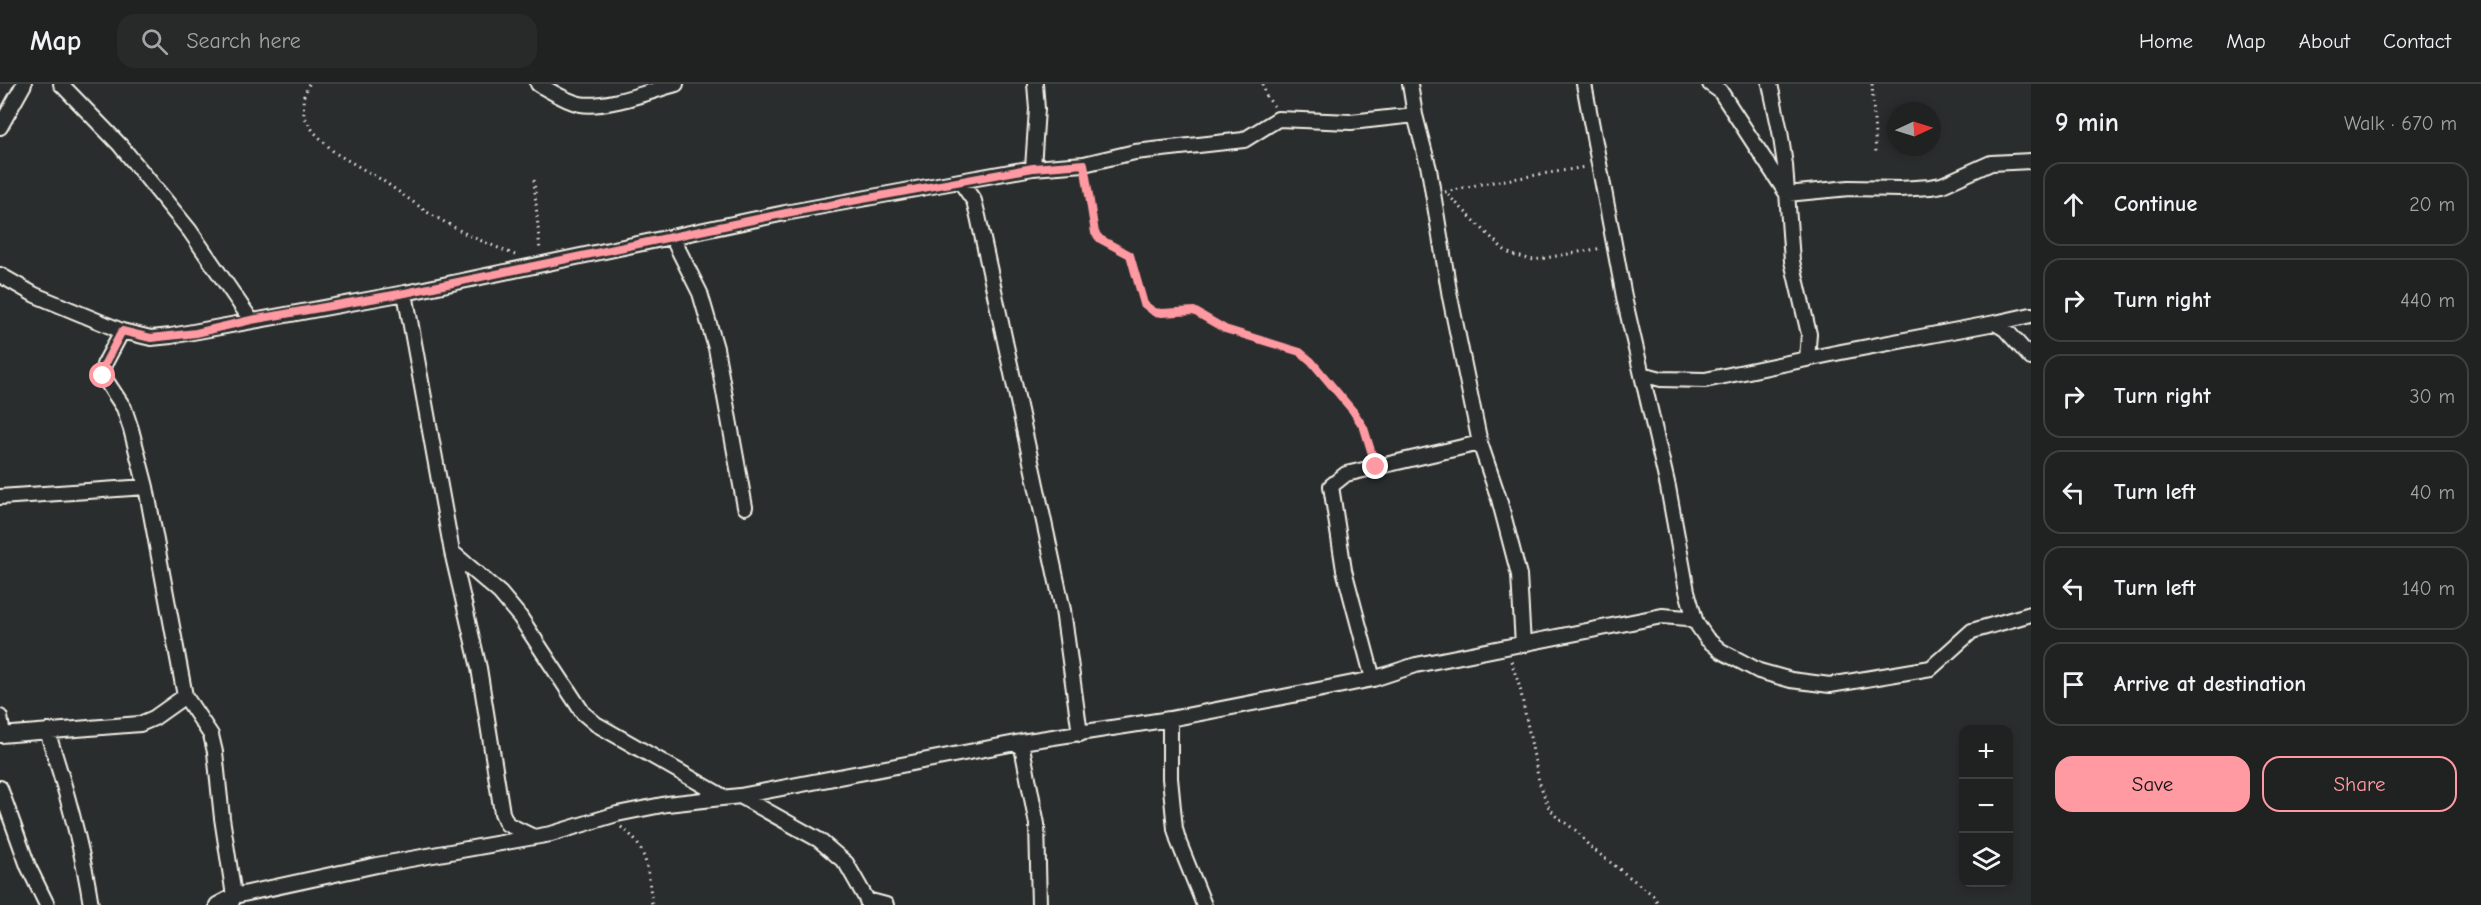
<!DOCTYPE html>
<meta charset="utf-8">
<style>
body{margin:0;font-family:"Comic Neue",sans-serif;background:#282a2a;color:#f1f3f6}
.controls{position:absolute;right:18px;bottom:18px;display:grid;overflow:hidden;border-radius:12px;box-shadow:0 3px 9px #0003}
.controls button{width:54px;height:54px;display:grid;place-items:center;padding:0;border:0;border-bottom:2px solid #3d3f40;background:#202222;color:#f1f3f6;font:30px sans-serif}
.compass{position:absolute;left:1887px;top:18px;width:54px;height:54px;border-radius:50%;background:#202222;box-shadow:0 3px 9px #0003;rotate:86deg}
.stop{position:absolute;width:18px;height:18px;margin:-14px;border:4px solid #ff9aa2;border-radius:50%;background:#fff}
.stop.end{background:#ff9aa2;border-color:#fff;box-shadow:0 2px 6px #0008}
.list{margin:0;padding:0;list-style:none}
h2{display:flex;justify-content:space-between;align-items:center;height:78px;margin:0;padding:0 24px;font-size:26px}
h2 small{font-size:20px;font-weight:400;color:#a2a4a5}
.list li{display:grid;grid-template-columns:39px 1fr auto;gap:18px;align-items:center;box-sizing:border-box;height:84px;margin:0 12px 12px;padding:0 12px;border:2px solid #3d3f40;border-radius:18px}
.list b{display:block;font-size:22px;white-space:nowrap}
.list em{font-size:20px;font-style:normal;color:#a2a4a5}
.actions{display:flex;gap:12px;padding:18px 24px}
.actions a{flex:1;padding:14px 0;border:2px solid #ff9aa2;border-radius:18px;text-align:center;font-size:21px;color:#ff9aa2}
.actions .main{background:#ff9aa2;color:#111}
.icon{flex:none;width:33px;height:33px;fill:none;stroke:currentColor;stroke-width:2;stroke-linecap:round;stroke-linejoin:round}
.map{position:relative;flex:none;width:2031px;height:821px;overflow:hidden}
header{display:flex;align-items:center;gap:36px;box-sizing:border-box;height:84px;padding:0 30px;background:#202222;border-bottom:2px solid #3d3f40}
header strong{font-size:28px}
nav{display:flex;gap:33px;margin-inline-start:auto;font-size:21px}
.search{width:420px;height:54px;background:#282a2a;display:flex;align-items:center;gap:15px;box-sizing:border-box;padding:0 21px;border-radius:18px;color:#a2a4a5;font-size:22px}
main{display:flex}
aside{flex:1;background:#202222}
.map>svg:first-child{display:block}
.lines{fill:none;stroke-linecap:round;stroke-linejoin:round}
.street-casing{stroke:#f4f1e8;stroke-width:18}
.path{stroke:#f4f1e8;stroke-width:3;stroke-dasharray:1.5 4.5;stroke-linecap:butt}
.street{stroke:#2a2d2e;stroke-width:14}
.route{stroke:#ff9aa2;stroke-width:8}
</style>
<header>
<strong>Map</strong>
<div class="search"><svg class="icon" aria-label="search" viewBox="0 0 24 24"><circle cx="10" cy="10" r="6"/><path d="M15 15l6 6"/></svg>Search here</div>
<nav><a>Home</a><a>Map</a><a>About</a><a>Contact</a></nav>
</header>
<main>
<div class="map">
<svg width="2031" height="821" viewBox="0 0 2031 821">
<rect width="100%" height="100%" fill="#2a2d2e"/>
<filter id="ink" filterUnits="userSpaceOnUse"><feTurbulence type="fractalNoise" baseFrequency=".0167" numOctaves="2"/><feDisplacementMap in="SourceGraphic" scale="12" xChannelSelector="R" yChannelSelector="G"/><feConvolveMatrix kernelMatrix="1 2 1 2 8 2 1 2 1" color-interpolation-filters="sRGB"/></filter>
<g filter="url(#ink)">
<g class="lines">
<g class="street-casing">
<path id="street" d="M61,0l59,61 70,86 61,89
M538,0c13,7 27,17 42,20 26,5 70,-13 96,-20
M1410,0l5,31 14,54 21,128 30,146 19,56 20,76 4,70
M1584,0l41,218 43,185 19,104 9,32
M1710,0l10,7 67,103 62,-6 51,1 30,-2 12,-2 49,-22 40,-2
M1770,0l10,47 5,34 7,96 17,73 -2,25
M0,43l24,-43
M1033,84l4,-59 -2,-25
M960,97l14,20 4,15 85,394 17,124
M672,153l28,56 16,55 29,159
M0,191l35,20 87,36 29,7 20,-2 234,-43 380,-80 158,-29 90,-16 51,-4 51,-12 109,-12 34,-21 73,3 64,-7
M405,209l47,259 27,116 23,145 5,11 27,13
M1995,239l36,-8
M122,247l-18,34 -1,11 21,32 7,21 15,58 39,209 26,39 4,17 7,66 12,78 -3,8
M1642,290l19,5 44,1 136,-28 154,-29 10,6 26,29
M0,413l146,-10
M452,468l48,41 20,24 63,96 13,11 128,73
M1373,595l-29,-109 -13,-84 15,-12 134,-31
M0,633l3,18
M1170,635v59l5,51 4,14 25,62
M47,647c19,57 35,115 44,174
M0,651l140,-11 14,-6 31,-22
M1021,658l16,82 2,81
M0,704l28,78 19,39
M740,712l79,44 27,23 21,37 1,5
M867,816l19,5
M217,821l17,-9 143,-31 174,-31 66,-20 50,-10 73,-8 281,-54 149,-23 113,-22 90,-18 43,-14 246,-49 25,2 9,5 11,16 14,12 38,20 32,9 39,5 101,-17 41,-37 59,-17"/>
</g>
<path class="path" d="M309,0l-6,14 1,18 9,15 22,22 47,27 48,34 40,22 45,19
M1263,0l3,12 8,10
M1872,0l4,70
M1087,93l8,56 5,6 30,16 14,49 10,8 8,1 32,-2 31,18 75,23 11,9 42,50 11,17 8,28
M534,96l6,71
M1445,108l36,-8 105,-17
M1448,111l55,54 9,6 22,5 68,-12
M1511,577l9,27 19,93 9,25 8,10 22,16 11,14 64,49 6,10
M621,743c28,20 27,46 31,78"/>
<use href="#street" class="street"/>
</g>
</g>
<g class="lines" filter="url(#ink)">
<path class="route" d="M103,292l1,-11 18,-34 29,7 45,-5 55,-13 154,-27 381,-80 247,-45 51,-4 11,69 5,6 30,16 14,49 10,8 8,1 32,-2 31,18 75,23 11,9 42,50 11,17 12,39"/>
</g>
</svg>
<div class="controls">
<button>+</button>
<button>−</button>
<button><svg class="icon" aria-label="layers" viewBox="0 0 24 24"><path d="M12 4l9 5-9 5-9-5zM3 14l9 5 9-5"/></svg></button>
</div>
<svg class="compass" viewBox="-18 -18 36 36"><path d="M0-13l5 13h-10z" fill="#e53935"/><path d="M0 13l5-13h-10z" fill="#a2a4a5"/></svg>
<div class="stop" style="left:103px;top:292px"></div>
<div class="stop end" style="left:1376px;top:383px"></div>
</div>
<aside>
<h2>9 min<small>Walk · 670 m</small></h2>
<ul class="list">
<li><svg class="icon" aria-label="ahead" viewBox="0 0 24 24"><path d="M12 20V5M6 11l6-6 6 6"/></svg><div><b>Continue</b></div><em>20 m</em></li>
<li><svg class="icon" aria-label="right" viewBox="0 0 24 24"><path d="M7 20v-9h11M14 6l5 5-5 5"/></svg><div><b>Turn right</b></div><em>440 m</em></li>
<li><svg class="icon" aria-label="right" viewBox="0 0 24 24"><path d="M7 20v-9h11M14 6l5 5-5 5"/></svg><div><b>Turn right</b></div><em>30 m</em></li>
<li><svg class="icon" aria-label="left" viewBox="0 0 24 24"><path d="M17 20v-9H6M10 6l-5 5 5 5"/></svg><div><b>Turn left</b></div><em>40 m</em></li>
<li><svg class="icon" aria-label="left" viewBox="0 0 24 24"><path d="M17 20v-9H6M10 6l-5 5 5 5"/></svg><div><b>Turn left</b></div><em>140 m</em></li>
<li><svg class="icon" aria-label="arrive" viewBox="0 0 24 24"><path d="M6 21V4h12l-3 4 3 4H6"/></svg><div><b>Arrive at destination</b></div></li>
</ul>
<div class="actions"><a class="main">Save</a><a>Share</a></div>
</aside>
</main>
